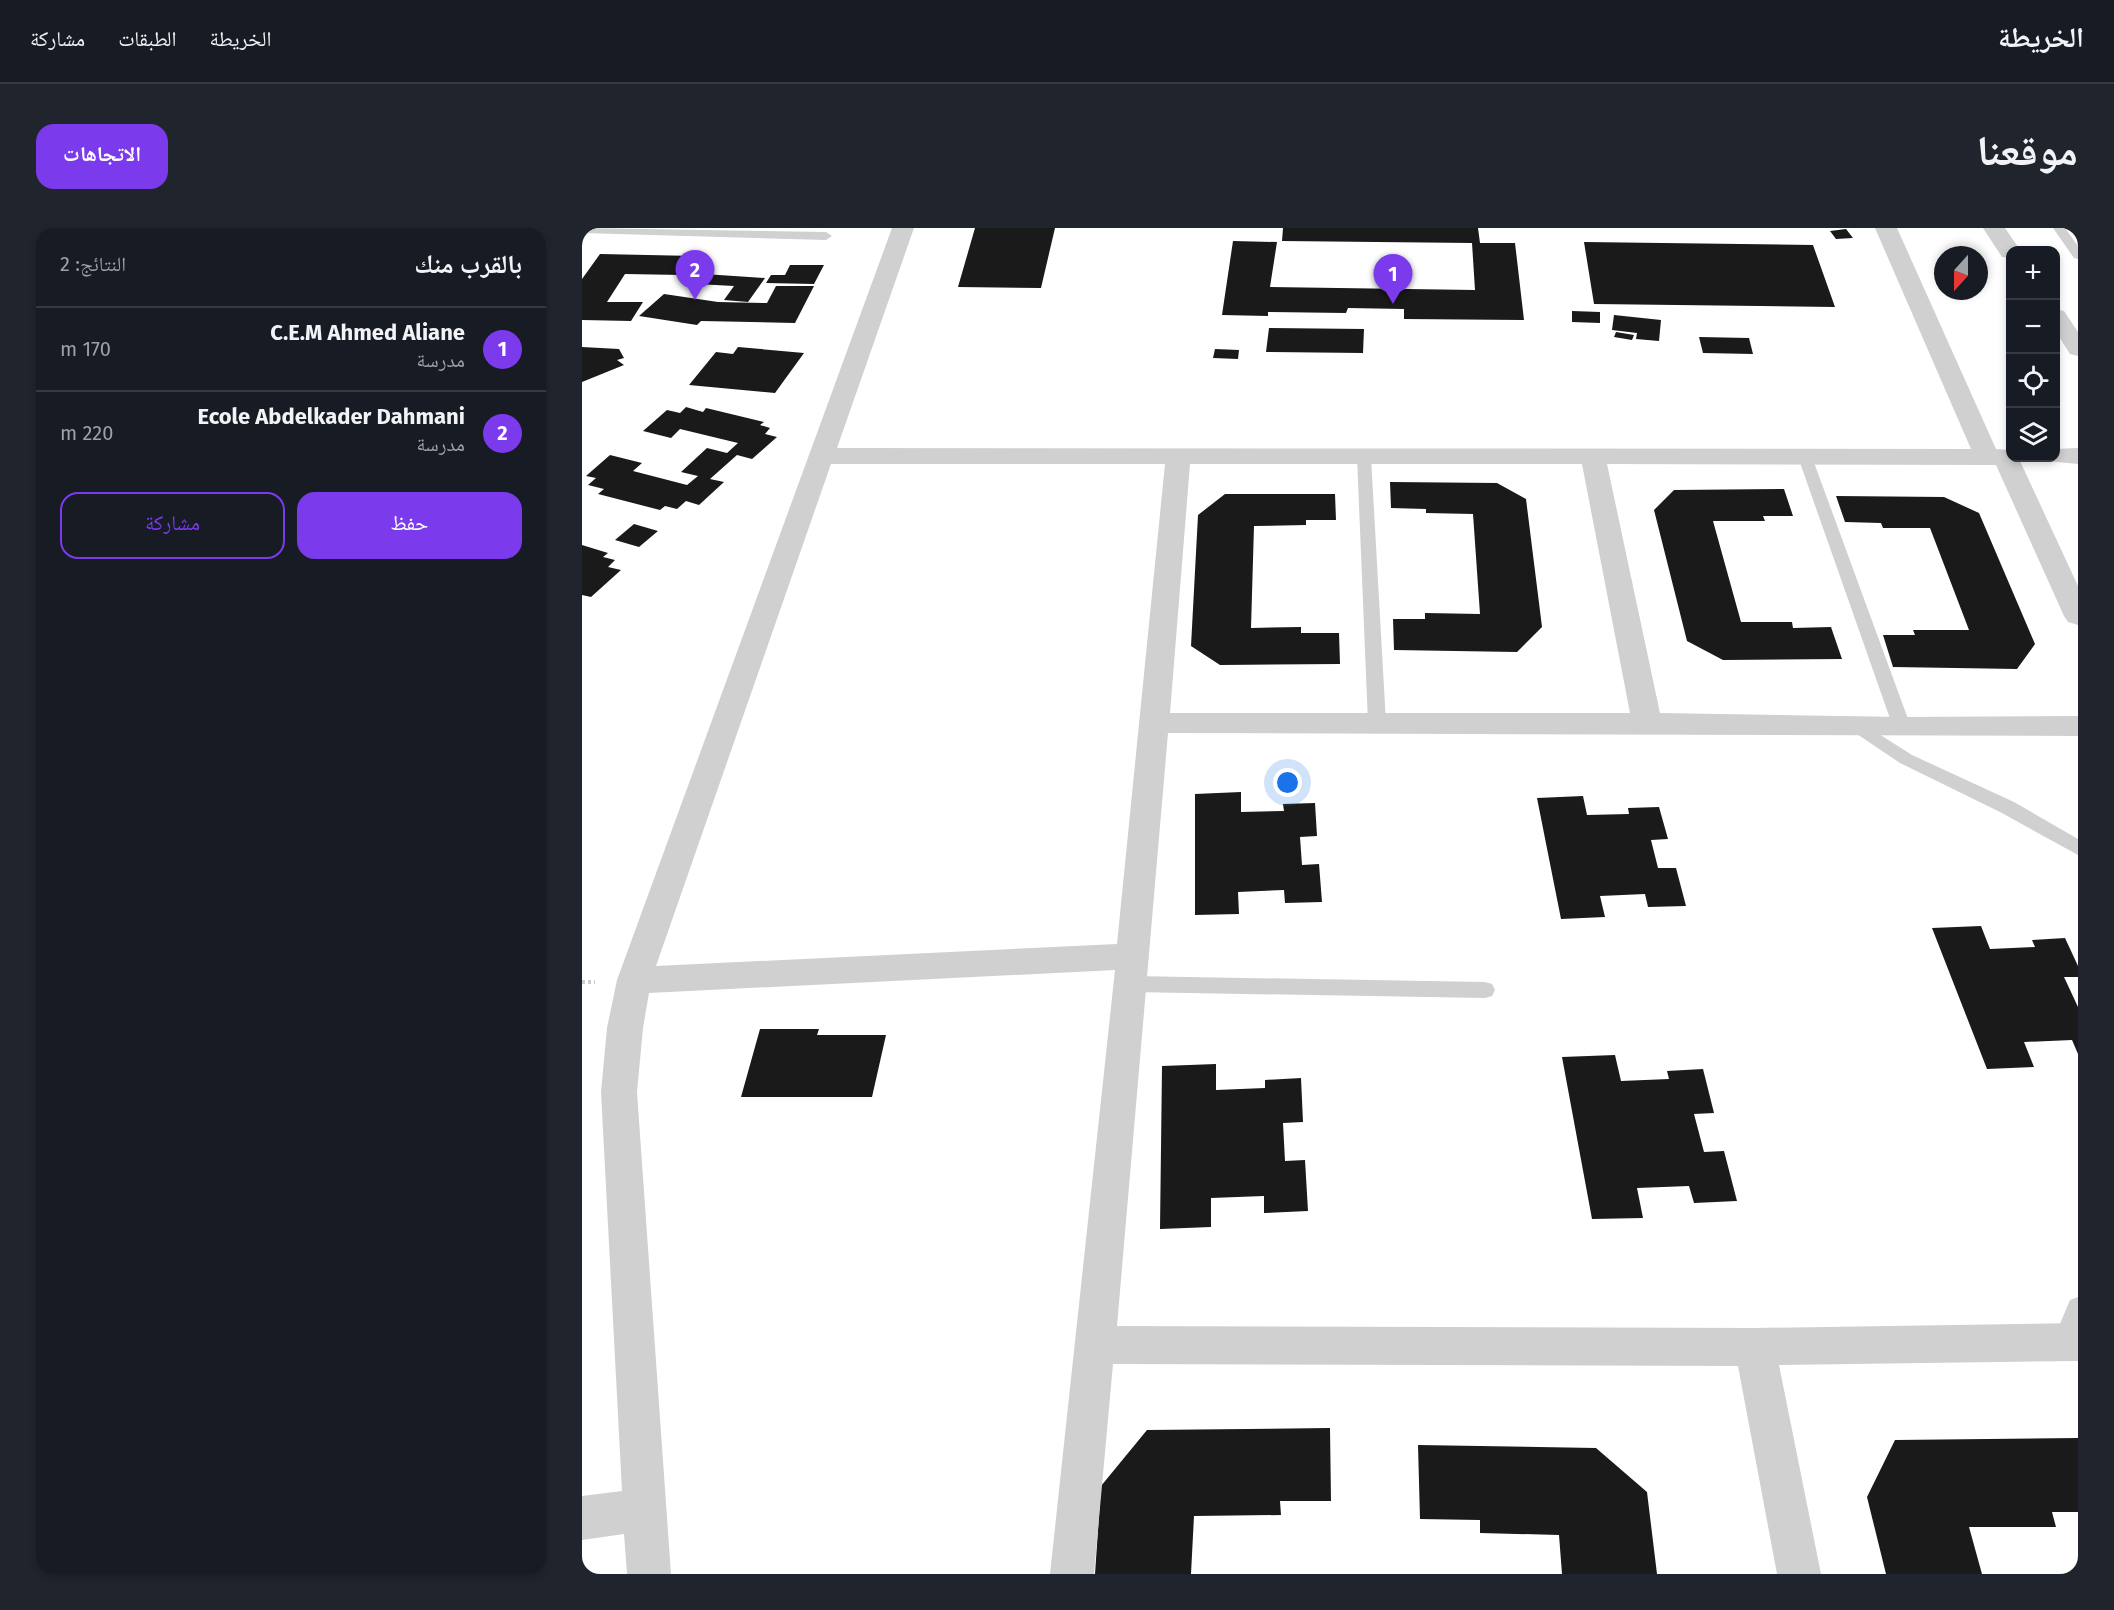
<!DOCTYPE html>
<html lang="ar">
<meta charset="utf-8">
<style>
body{margin:0;font-family:"Fira Sans","Noto Naskh Arabic",sans-serif;background:#20242c;color:#f1f3f6;direction:rtl}
.controls{position:absolute;right:18px;top:18px;display:grid;overflow:hidden;border-radius:12px;box-shadow:0 3px 9px #0003}
.controls button{width:54px;height:54px;display:grid;place-items:center;padding:0;border:0;border-bottom:2px solid #363941;background:#171b24;color:#f1f3f6;font:30px sans-serif}
.compass{position:absolute;left:1352px;top:18px;width:54px;height:54px;border-radius:50%;background:#171b24;box-shadow:0 3px 9px #0003;rotate:201deg}
.you{position:absolute;left:706px;top:555px;width:21px;height:21px;margin:-15px;border:4px solid #fff;border-radius:50%;background:#1a73e8;box-shadow:0 0 0 9px #1a73e833}
.badge{display:grid;place-items:center;width:39px;height:39px;border-radius:50%;background:#7c3aed;color:#fff;font-size:20px;font-weight:700}
.pin{position:absolute;translate:-50% -50px;filter:drop-shadow(0 2px 3px #0008)}
.pin::after{content:'';position:absolute;top:32px;width:21px;height:18px;background:inherit;clip-path:polygon(0 0,100% 0,50% 100%)}
.list{margin:0;padding:0;list-style:none}
h2{display:flex;justify-content:space-between;align-items:center;height:78px;margin:0;padding:0 24px;font-size:26px}
h2 small{font-size:20px;font-weight:400;color:#9ea1a6}
.list li{display:grid;grid-template-columns:39px 1fr auto;gap:18px;align-items:center;box-sizing:border-box;height:84px;padding:0 24px;border-top:2px solid #363941}
.list b{display:block;font-size:22px;white-space:nowrap}
.list p{margin:0;font-size:20px;white-space:nowrap;color:#9ea1a6}
.list em{font-size:20px;font-style:normal;color:#9ea1a6}
.actions{display:flex;gap:12px;padding:18px 24px}
.actions a{flex:1;padding:14px 0;border:2px solid #7c3aed;border-radius:18px;text-align:center;font-size:21px;color:#7c3aed}
.actions .main{background:#7c3aed;color:#fff}
.icon{flex:none;width:33px;height:33px;fill:none;stroke:currentColor;stroke-width:2;stroke-linecap:round;stroke-linejoin:round}
.map{position:relative;flex:none;width:1496px;height:1346px;overflow:hidden;direction:ltr;border-radius:18px}
header{display:flex;align-items:center;gap:36px;box-sizing:border-box;height:84px;padding:0 30px;background:#171b24;border-bottom:2px solid #363941}
header strong{font-size:28px}
nav{display:flex;gap:33px;margin-inline-start:auto;font-size:21px}
.intro{display:flex;align-items:center;justify-content:space-between;box-sizing:border-box;height:144px;padding:0 36px}
h1{margin:0;font-size:42px}
.button{padding:15px 27px;border-radius:18px;background:#7c3aed;color:#fff;font-size:21px;font-weight:700}
main{display:flex;gap:36px;padding:0 36px}
aside{flex:1;background:#171b24;border-radius:18px;box-shadow:0 3px 9px #0003}
.map>svg:first-child{display:block}
.building{fill:#1a1a1a}
.lines{fill:none;stroke-linecap:round;stroke-linejoin:round}
.path{stroke:#cdcdcd;stroke-width:4;stroke-dasharray:3 3;stroke-linecap:butt}
.lane{fill:#d0d0d0;fill-rule:evenodd}
.street{fill:#d0d0d0;fill-rule:evenodd}
</style>
<header>
<strong>الخريطة</strong>
<nav><a>الخريطة</a><a>الطبقات</a><a>مشاركة</a></nav>
</header>
<div class="intro"><h1>موقعنا</h1><a class="button">الاتجاهات</a></div>
<main>
<div class="map">
<svg width="1496" height="1346" viewBox="0 0 1496 1346">
<rect width="100%" height="100%" fill="#fff"/>
<path class="building" d="M393,0h80l-14,60 -83,-1z
M701,0h195l2,15h35l9,77 -120,-1v-10l-56,-1 -2,5 -78,-1v4l-46,-1 11,-74 44,1 -7,45 205,3 -3,-47 -190,-2z
M1264,1l7,9 -17,1 -6,-8z
M1002,14l229,3 22,62 -241,-3z
M18,26l95,2 -13,19 -57,-1 -18,28h36l-12,19 -49,-1v-41z
M208,37h34l-10,19 -48,-1 5,-8h14z
M122,46l61,4 -17,24 -24,-2 10,-14 -38,-2z
M194,58h38l-19,37 -94,-2 -4,4 -58,-9 25,-22 54,8 49,1z
M990,83l28,1v11l-28,-1z
M1032,87l47,5 -2,21 -23,-2 1,-6 -25,-3z
M687,100l95,1 -1,24 -97,-1z
M1034,104l18,3 -2,5 -18,-3z
M1117,109l50,1 4,16 -50,-1z
M0,119l37,2 5,9 -7,2 7,5 -42,17z
M156,119l66,6 -29,40 -86,-8 27,-33 17,2z
M633,121l24,1 -1,9 -25,-1z
M104,179l17,5 3,-4 58,14 -4,3 10,3 -5,6 12,3 -25,22 -15,-4 -27,24 14,3 -25,23 -13,-4 -9,8 -12,-3 -5,4 -62,-16 6,-5 -16,-4 8,-7 -10,-2 24,-21 32,8 -9,8 54,14 11,-9 -17,-4 26,-24 20,5 11,-10 -58,-14 -9,9 -28,-7 24,-21 13,3z
M808,254l107,1 29,16 16,128 -25,25 -123,-2 -1,-31h32v-6l55,1 -7,-100 -47,-1v-4l-35,-1z
M1202,261l9,27h-30l2,5h-52l28,101h51l1,6 38,-1 11,32 -119,1 -36,-19 -33,-131 20,-20z
M643,266h110l1,26h-30v5l-52,1 -3,102 50,-1v6h38l1,31 -120,1 -29,-19 7,-131z
M1254,268l108,1 35,16 56,131 -18,25 -124,-2 -10,-32h32l-2,-5h56l-39,-102h-47l-2,-5 -36,-1z
M52,296l24,7 -19,16 -24,-7z
M0,317l26,8 -5,4 12,3 -7,7 13,3 -30,27 -9,-2z
M659,564v20l43,-1 -1,-7 32,-1 2,33 -17,1 2,28 17,-1 3,38 -37,1 -1,-13 -46,2 1,22 -44,1v-121z
M1001,568l4,19 42,-1 -1,-6 31,-1 9,32 -17,1 7,28h18l10,38 -38,1 -3,-13 -45,2 5,21 -44,2 -24,-121z
M1399,698l9,23 45,-2 -3,-7 33,-2 13,28v11h-14l14,30v47l-6,-14 -48,2 10,25 -47,2 -55,-141z
M178,801h59l-2,6h69l-14,62h-131z
M1033,827l6,26 48,-2 -2,-8 36,-2 11,44 -20,1 10,38 20,-1 13,50 -43,2 -5,-17 -52,2 6,30 -51,1 -30,-162z
M634,836v26l49,-2v-8l36,-2 2,44 -20,1 2,38 20,-1 3,51 -44,2v-17l-53,2v29l-51,2 2,-163z
M748,1200l1,73h-51l1,14 -87,1 -3,58h-96l6,-88 46,-56z
M1496,1210v74h-26l4,15h-87l13,47h-96l-19,-77 28,-57z
M836,1217l178,3 51,44 10,82h-95l-3,-39 -79,-2v-13l-60,-1z"/>
<g class="lines">
<path class="path" d="M0,754h13"/>
<path class="lane" d="M0,0l244,4 6,4 -6,4 -244,-7z
M1471,0h12l13,18v13l-4,-1z
M782,225l7,4 15,266 -9,6 -9,-6 -11,-266z
M1223,225l7,4 99,270 -3,4 -6,2 -9,-6 -95,-270z
M1275,492l55,35 102,47 64,37v16l-78,-43 -100,-49 -49,-33 -3,-4 3,-4z
M549,748l354,6 7,2 3,6 -3,6 -7,2 -354,-6 -7,-2 -3,-6 3,-6z
M1496,1069v41l-5,13 -9,3 -9,-3 -3,-8 18,-43z"/>
<path class="street" d="M310,0h22l-77,220 1134,1 -96,-221h22l99,221 14,1v8h12l-2,3 58,125v39l-10,-3 -4,-6 -68,-151 -389,-1 53,249 242,4 176,-1v20l-910,-3 -51,593 638,2 323,-5v38l-299,4 42,209h-44l-39,-208 -625,-2 -19,210h-44l65,-604 -466,23 -6,35 -6,64 34,482h-44l-3,-40 -42,6v-44l40,-5 -21,-399 6,-64 10,-48zM249,236h334l-48,480 -461,22zM608,236h392l48,249h-460z
M1401,0h22l15,22h-10v8l-8,-1z
M1474,81l8,2 14,21v24l-8,-2 -14,-22z
M1496,220v16l-31,-3 -3,-3h12v-9z"/>
</g>
</svg>
<div class="controls">
<button>+</button>
<button>−</button>
<button><svg class="icon" aria-label="locate" viewBox="0 0 24 24"><circle cx="12" cy="12" r="6"/><path d="M12 2v4M12 18v4M2 12h4M18 12h4"/></svg></button>
<button><svg class="icon" aria-label="layers" viewBox="0 0 24 24"><path d="M12 4l9 5-9 5-9-5zM3 14l9 5 9-5"/></svg></button>
</div>
<svg class="compass" viewBox="-18 -18 36 36"><path d="M0-13l5 13h-10z" fill="#e53935"/><path d="M0 13l5-13h-10z" fill="#9ea1a6"/></svg>
<div class="you"></div>
<div class="pin badge" style="left:811px;top:76px">1</div>
<div class="pin badge" style="left:113px;top:72px">2</div>
</div>
<aside>
<h2>بالقرب منك<small>النتائج: 2</small></h2>
<ul class="list">
<li><span class="badge">1</span><div><b>C.E.M Ahmed Aliane</b><p>مدرسة</p></div><em>170 m</em></li>
<li><span class="badge">2</span><div><b>Ecole Abdelkader Dahmani</b><p>مدرسة</p></div><em>220 m</em></li>
</ul>
<div class="actions"><a class="main">حفظ</a><a>مشاركة</a></div>
</aside>
</main>
